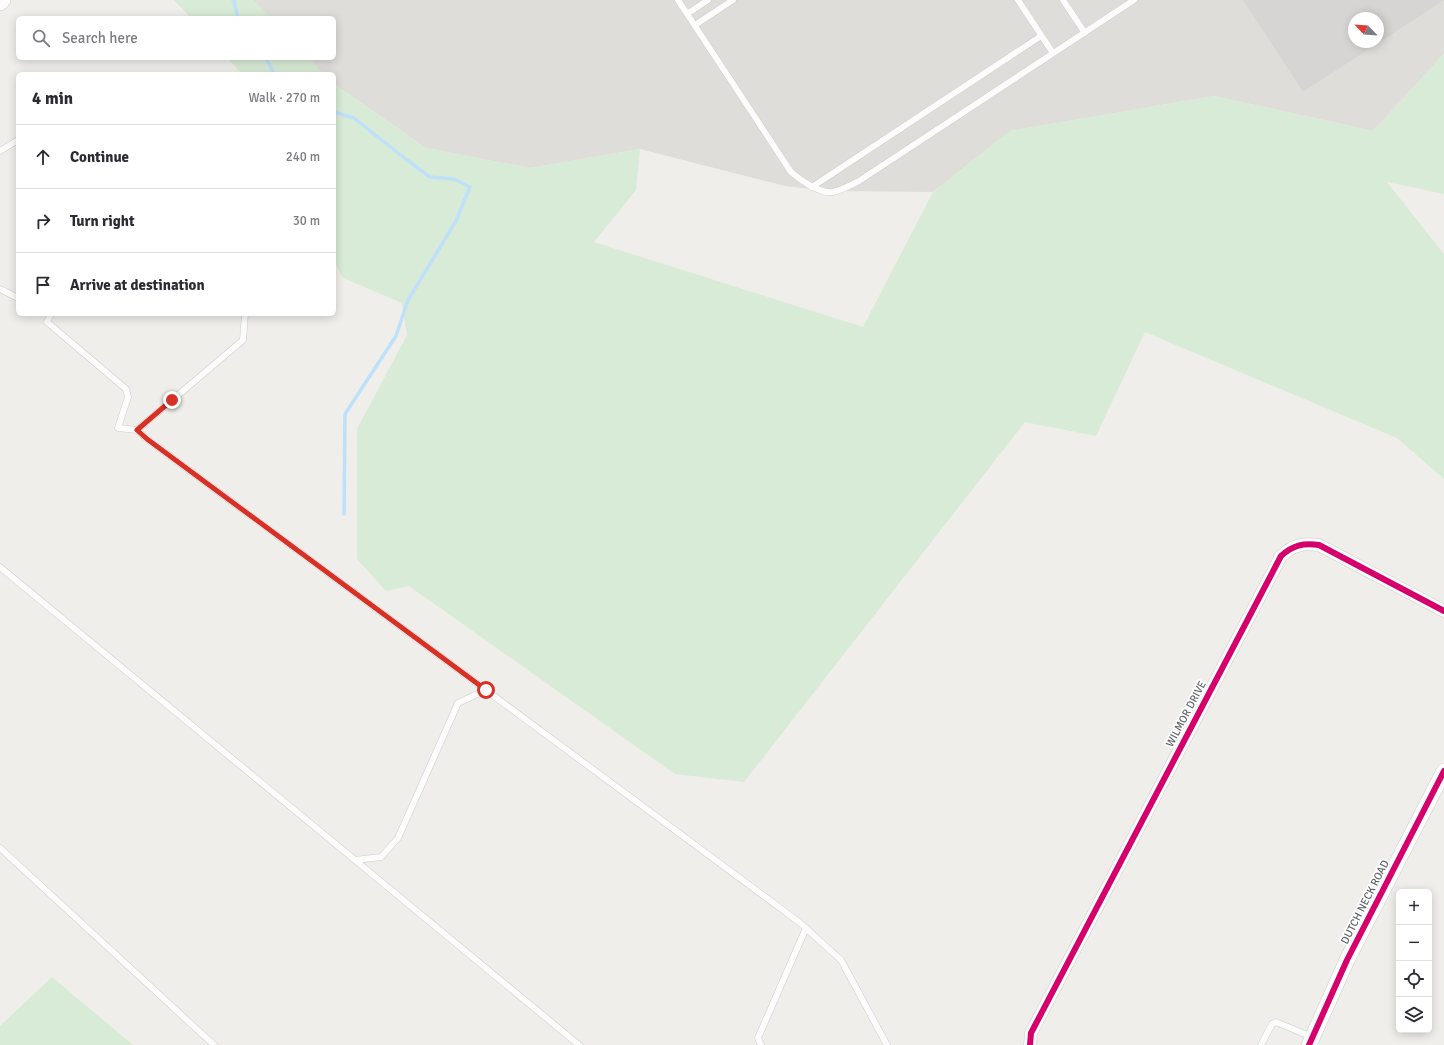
<!DOCTYPE html>
<meta charset="utf-8">
<style>
body{margin:0;font-family:Signika,sans-serif;background:#f7f7f7;color:#2b2b33}
.controls{position:absolute;right:12px;bottom:12px;display:grid;overflow:hidden;border-radius:6px;box-shadow:0 2px 10px #0003}
.controls button{width:36px;height:36px;display:grid;place-items:center;padding:0;border:0;border-bottom:1px solid #e1e1e2;background:#fff;color:#2b2b33;font:20px sans-serif}
.compass{position:absolute;left:1348px;top:12px;width:36px;height:36px;border-radius:50%;background:#fff;box-shadow:0 2px 10px #0003;rotate:295deg}
.stop{position:absolute;width:12px;height:12px;margin:-9px;border:3px solid #d93025;border-radius:50%;background:#fff}
.stop.end{background:#d93025;border-color:#fff;box-shadow:0 1px 4px #0008}
.list{margin:0;padding:0;list-style:none}
h2{display:flex;justify-content:space-between;align-items:center;height:52px;margin:0;padding:0 16px;font-size:17px}
h2 small{font-size:13px;font-weight:400;color:#7c7c81}
.list li{display:grid;grid-template-columns:26px 1fr auto;gap:12px;align-items:center;box-sizing:border-box;height:64px;padding:0 16px;border-top:1px solid #e1e1e2}
.list b{display:block;font-size:15px;white-space:nowrap}
.list em{font-size:13px;font-style:normal;color:#7c7c81}
.icon{flex:none;width:22px;height:22px;fill:none;stroke:currentColor;stroke-width:2;stroke-linecap:round;stroke-linejoin:round}
.map{position:relative;flex:none;width:1444px;height:1045px;overflow:hidden}
.search{position:absolute;background:#fff;box-shadow:0 2px 10px #0003;left:16px;top:16px;width:320px;height:44px;display:flex;align-items:center;gap:10px;box-sizing:border-box;padding:0 14px;border-radius:6px;color:#7c7c81;font-size:15px}
.panel{position:absolute;background:#fff;box-shadow:0 2px 10px #0003;left:16px;top:72px;width:320px;height:244px;border-radius:6px}
.map>svg:first-child{display:block}
.industrial{fill:#dfddda;fill-rule:evenodd}
.green{fill:#d8ebd6}
.lines{fill:none;stroke-linecap:round;stroke-linejoin:round}
.stream{stroke:#bfe0f9;stroke-width:3.5}
.building{fill:#d6d5d3;fill-rule:evenodd}
.service-casing{stroke:#cbcccc;stroke-width:7}
.minor-casing{stroke:#cbcccc;stroke-width:13}
.tertiary-casing{stroke:#cbcccc;stroke-width:16}
.secondary-casing{stroke:#cacacb;stroke-width:18}
.service{stroke:#fdfcfc;stroke-width:6}
.minor{stroke:#fdfcfc;stroke-width:12}
.tertiary{stroke:#fdfcfc;stroke-width:15}
.secondary{stroke:#fdfcfc;stroke-width:17}
.cycleway-casing{stroke:#fff;stroke-width:8}
.cycleway{stroke:#d6006c;stroke-width:6}
.route{stroke:#d93025;stroke-width:5}
.labels{text-anchor:middle;dominant-baseline:central;stroke-width:3.5;stroke-linejoin:round;paint-order:stroke}
.street-label{font-size:11px;fill:#5f6368;stroke:#fff}
</style>
<div class="map">
<svg width="1444" height="1045" viewBox="0 0 1444 1045">
<rect width="100%" height="100%" fill="#efeeea"/>
<path class="industrial" d="M253,0h1191v54l-71,77 -159,-35 -204,35 -77,61 -105,-1 -43,-5 -145,-37 -110,19 -104,-20 -92,-64v-10h-11l-15,-16h26v-40h-64zM1354,18h24v24h-24z"/>
<path class="green" d="M174,0h79l17,18h-79z
M1444,54v140l-57,-12 57,72v225l-47,-41 -252,-106 -49,104 -71,-14 -281,360 -69,-8 -266,-188 -23,5 -29,-32v-130l50,-94 -5,-32 -59,-25 -9,-17v-177l92,64 104,20 110,-19 -4,41 -42,52 269,85 70,-135 77,-61 204,-35 159,35z
M227,58h81l15,16h-81z
M52,977l81,68h-133v-19z"/>
<g class="lines">
<path class="stream" d="M233,0l1,2 4,16
M266,58l8,16
M334,112l20,6 53,42 23,17 24,2 16,8 -14,34 -48,79 -12,36 -51,78 -1,100"/>
</g>
<path class="building" d="M1243,0h201l-141,92zM1354,18h24v24h-24z"/>
<g class="lines">
<g class="service-casing">
<path id="service" d="M678,0l113,172c9,8 29,22 42,20 9,-2 18,-7 26,-11l275,-181
M1018,0l35,53
M1063,0l22,33
M687,14l21,-14
M695,25l38,-25
M0,151l18,-11
M812,187l229,-151
M0,289l18,9
M51,314l-4,8 79,67 2,8 -10,31 19,2
M245,314l-2,26 -106,90 10,9 652,483 42,38 46,85
M0,567l579,478
M0,848l214,197
M355,860l26,-3 17,-19 60,-135 28,-13
M761,1045l-3,-7 48,-110
M1261,1045l11,-21 4,-2 36,15"/>
</g>
<g class="minor-casing">
<path id="minor" d="M1030,1045l1,-12 250,-477c12,-11 22,-13 38,-11l125,66"/>
</g>
<g class="tertiary-casing">
<path id="tertiary" d="M1309,1045l38,-85 97,-189"/>
</g>
<g class="secondary-casing">
<path id="secondary" d="M0,2l2,-2"/>
</g>
<use href="#service" class="service"/>
<use href="#minor" class="minor"/>
<use href="#tertiary" class="tertiary"/>
<use href="#secondary" class="secondary"/>
<g class="cycleway-casing">
<path id="cycleway" d="M1030,1045l1,-12 250,-477c12,-11 22,-13 38,-11l125,66
M1309,1045l38,-85 97,-189"/>
</g>
<use href="#cycleway" class="cycleway"/>
</g>
<g class="lines">
<path class="route" d="M172,400l-35,30 10,9 339,251"/>
</g>
<g class="labels">
<g class="street-label">
<text transform="translate(1186 714) rotate(-62)">WILMOR DRIVE</text>
<text transform="translate(1365 902) rotate(-63)">DUTCH NECK ROAD</text>
</g>
</g>
</svg>
<div class="controls">
<button>+</button>
<button>−</button>
<button><svg class="icon" aria-label="locate" viewBox="0 0 24 24"><circle cx="12" cy="12" r="6"/><path d="M12 2v4M12 18v4M2 12h4M18 12h4"/></svg></button>
<button><svg class="icon" aria-label="layers" viewBox="0 0 24 24"><path d="M12 4l9 5-9 5-9-5zM3 14l9 5 9-5"/></svg></button>
</div>
<svg class="compass" viewBox="-18 -18 36 36"><path d="M0-13l5 13h-10z" fill="#e53935"/><path d="M0 13l5-13h-10z" fill="#7c7c81"/></svg>
<div class="stop" style="left:486px;top:690px"></div>
<div class="stop end" style="left:172px;top:400px"></div>
<div class="search"><svg class="icon" aria-label="search" viewBox="0 0 24 24"><circle cx="10" cy="10" r="6"/><path d="M15 15l6 6"/></svg>Search here</div>
<section class="panel">
<h2>4 min<small>Walk · 270 m</small></h2>
<ul class="list">
<li><svg class="icon" aria-label="ahead" viewBox="0 0 24 24"><path d="M12 20V5M6 11l6-6 6 6"/></svg><div><b>Continue</b></div><em>240 m</em></li>
<li><svg class="icon" aria-label="right" viewBox="0 0 24 24"><path d="M7 20v-9h11M14 6l5 5-5 5"/></svg><div><b>Turn right</b></div><em>30 m</em></li>
<li><svg class="icon" aria-label="arrive" viewBox="0 0 24 24"><path d="M6 21V4h12l-3 4 3 4H6"/></svg><div><b>Arrive at destination</b></div></li>
</ul>
</section>
</div>
